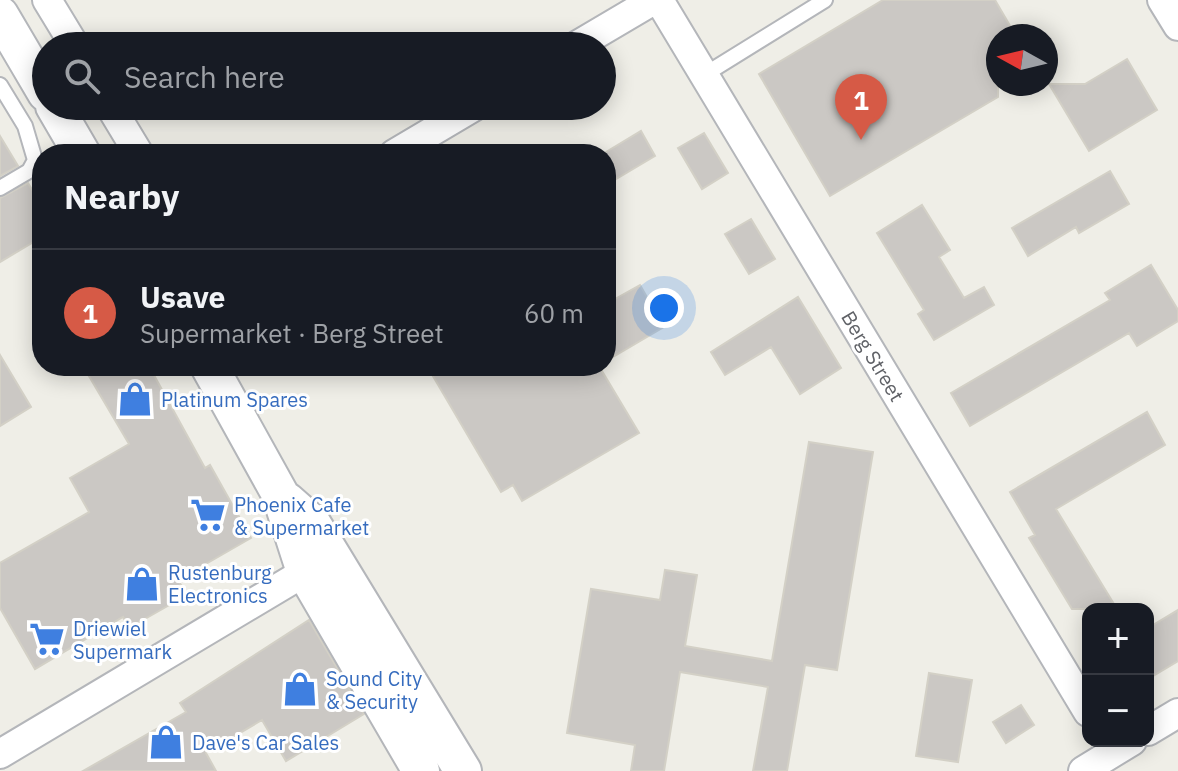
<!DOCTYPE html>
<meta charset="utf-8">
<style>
body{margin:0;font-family:"IBM Plex Sans",sans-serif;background:#242831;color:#f1f3f6}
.controls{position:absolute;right:24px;bottom:24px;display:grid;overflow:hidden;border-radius:16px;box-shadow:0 4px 20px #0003}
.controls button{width:72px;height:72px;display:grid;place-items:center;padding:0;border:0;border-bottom:2px solid #363941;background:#171b24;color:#f1f3f6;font:40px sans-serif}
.compass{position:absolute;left:986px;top:24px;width:72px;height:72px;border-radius:50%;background:#171b24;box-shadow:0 4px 20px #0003;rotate:278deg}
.you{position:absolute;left:664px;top:308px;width:28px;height:28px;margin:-20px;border:6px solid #fff;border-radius:50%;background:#1a73e8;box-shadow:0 0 0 12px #1a73e833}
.badge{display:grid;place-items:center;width:52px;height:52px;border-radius:50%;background:#d65a46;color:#fff;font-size:26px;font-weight:700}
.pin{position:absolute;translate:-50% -66px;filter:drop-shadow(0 2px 4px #0008)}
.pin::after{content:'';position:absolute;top:42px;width:28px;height:24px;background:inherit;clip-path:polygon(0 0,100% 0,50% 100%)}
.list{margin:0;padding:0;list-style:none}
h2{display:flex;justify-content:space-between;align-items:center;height:104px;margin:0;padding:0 32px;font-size:34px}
h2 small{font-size:26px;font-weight:400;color:#9ea1a6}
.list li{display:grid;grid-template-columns:52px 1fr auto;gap:24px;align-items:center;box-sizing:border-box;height:128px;padding:0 32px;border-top:2px solid #363941}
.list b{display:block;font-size:30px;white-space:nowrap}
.list p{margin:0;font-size:26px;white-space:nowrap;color:#9ea1a6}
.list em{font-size:26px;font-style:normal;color:#9ea1a6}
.icon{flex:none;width:44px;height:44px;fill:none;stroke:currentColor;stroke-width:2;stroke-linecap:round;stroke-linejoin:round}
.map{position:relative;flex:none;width:1178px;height:771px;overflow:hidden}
.search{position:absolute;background:#171b24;box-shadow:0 4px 20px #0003;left:32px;top:32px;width:584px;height:88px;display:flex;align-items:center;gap:20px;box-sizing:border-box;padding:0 28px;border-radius:44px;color:#9ea1a6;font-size:30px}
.panel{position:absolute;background:#171b24;box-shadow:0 4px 20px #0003;left:32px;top:144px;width:584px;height:232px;border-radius:32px}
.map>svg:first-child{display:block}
.building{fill:#cbc8c4;stroke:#d3d0c6;stroke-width:2}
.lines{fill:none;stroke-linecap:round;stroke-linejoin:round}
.service-casing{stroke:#b4b6ba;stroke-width:18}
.minor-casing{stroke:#b4b6ba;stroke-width:32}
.tertiary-casing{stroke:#b4b6ba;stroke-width:40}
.service{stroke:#fff;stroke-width:14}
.minor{stroke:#fff;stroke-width:28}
.tertiary{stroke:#fff;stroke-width:36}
.labels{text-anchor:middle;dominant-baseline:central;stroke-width:6;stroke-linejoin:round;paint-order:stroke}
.street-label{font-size:20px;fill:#5f6166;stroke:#fff}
.shop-label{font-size:20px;fill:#366cbe;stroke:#fff;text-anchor:start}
</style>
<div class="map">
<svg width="1178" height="771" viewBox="0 0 1178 771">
<rect width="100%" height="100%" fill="#efeee7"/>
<path class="building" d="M883,0h112l21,36h-18v61l-168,99 -71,-122z
M1127,59l30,51 -68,41 -40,-67h36z
M641,131l14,25 -49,29v-33z
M704,133l24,40 -26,16 -24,-41z
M0,136l18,30 -18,10z
M1110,171l19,33 -50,29 -3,-6 -48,29 -16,-28z
M28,183l14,23v31l-42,25v-64z
M922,205l28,45 -11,7 25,41 20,-11 10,18 -60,35 -16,-26 6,-4 -47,-77z
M751,219l24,40 -26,15 -24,-40z
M1151,265l27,45v11l-41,25 -8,-13 -159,93 -19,-33 159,-93 -5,-7z
M640,285l24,42 -58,34v-57z
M798,297l43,71 -41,26 -29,-47 -46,28 -14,-23z
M0,355l31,52 -31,19z
M83,366h66l56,102 5,-3 41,73 -73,42 9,15 -58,33 -6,-11 -88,52 -35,-61v-45l89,-51 -19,-34 59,-34z
M427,366h172l40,67 -117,68 -9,-16 -12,7z
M1147,412l18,33 -109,64 61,100h-45l-43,-71 6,-3 -25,-43z
M809,442l64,10 -36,218 -32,-5 -18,106h-34l15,-84 -88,-15 -16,99h-33l4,-26 -68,-12 24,-144 69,11 5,-30 32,5 -12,71 87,15z
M1178,610v51l-30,18v-51z
M309,620l55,94 -78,47 -24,-41 -56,33 10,18h-133l103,-59 -6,-9z
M929,673l43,7 -14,82 -42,-6z
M1021,705l13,20 -28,18 -13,-21z"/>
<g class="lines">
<g class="service-casing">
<path id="service" d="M704,75l121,-75
M0,85l25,41 10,34 -6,11 -29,17"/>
</g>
<g class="minor-casing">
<path id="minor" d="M47,0l28,46
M659,0l429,712
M1162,0l16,26
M576,46l78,-46
M110,106l29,48
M394,154l81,-48
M1148,731l30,-18
M0,754l305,-182 20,-1
M1083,771l49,-30"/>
</g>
<g class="tertiary-casing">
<path id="tertiary" d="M0,15l46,78
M54,106l28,48
M209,366l71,128 25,78 116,199
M287,501l25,22 151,248"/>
</g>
<use href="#service" class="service"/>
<use href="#minor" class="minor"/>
<use href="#tertiary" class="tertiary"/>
</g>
<defs>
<g id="shop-bare" transform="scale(2.76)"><path d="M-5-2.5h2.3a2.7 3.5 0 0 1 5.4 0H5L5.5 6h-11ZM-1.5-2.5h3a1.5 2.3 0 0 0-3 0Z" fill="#3f7fe0" stroke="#fff" stroke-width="2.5" paint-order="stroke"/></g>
<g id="supermarket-bare" transform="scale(2.76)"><path d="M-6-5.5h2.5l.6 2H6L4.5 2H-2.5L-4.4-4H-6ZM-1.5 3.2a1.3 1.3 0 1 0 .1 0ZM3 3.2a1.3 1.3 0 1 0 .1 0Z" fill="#3f7fe0" stroke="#fff" stroke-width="2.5" paint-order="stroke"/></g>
</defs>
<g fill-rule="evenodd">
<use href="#shop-bare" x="135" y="399"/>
<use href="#supermarket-bare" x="208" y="515"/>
<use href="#shop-bare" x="142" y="584"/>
<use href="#supermarket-bare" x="47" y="639"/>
<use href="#shop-bare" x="300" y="689"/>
<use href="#shop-bare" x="166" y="742"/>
</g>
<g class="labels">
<g class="street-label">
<text transform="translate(873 356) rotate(59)">Berg Street</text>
</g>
<g class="shop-label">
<text x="161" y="399">Platinum Spares</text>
<text x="234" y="504">Phoenix Cafe<tspan x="234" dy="23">&amp; Supermarket</tspan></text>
<text x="168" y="572">Rustenburg<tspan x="168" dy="23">Electronics</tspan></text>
<text x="73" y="628">Driewiel<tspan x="73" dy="23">Supermark</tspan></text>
<text x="326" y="678">Sound City<tspan x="326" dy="23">&amp; Security</tspan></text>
<text x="192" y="742">Dave's Car Sales</text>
</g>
</g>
</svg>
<div class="controls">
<button>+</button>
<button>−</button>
</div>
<svg class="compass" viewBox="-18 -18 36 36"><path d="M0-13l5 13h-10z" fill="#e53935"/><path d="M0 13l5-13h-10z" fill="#9ea1a6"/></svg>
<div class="you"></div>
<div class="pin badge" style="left:861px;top:140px">1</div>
<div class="search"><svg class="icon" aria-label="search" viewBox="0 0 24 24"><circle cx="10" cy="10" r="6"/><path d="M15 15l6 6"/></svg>Search here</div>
<section class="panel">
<h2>Nearby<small></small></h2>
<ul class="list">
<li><span class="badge">1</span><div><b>Usave</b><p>Supermarket · Berg Street</p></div><em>60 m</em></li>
</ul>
</section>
</div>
